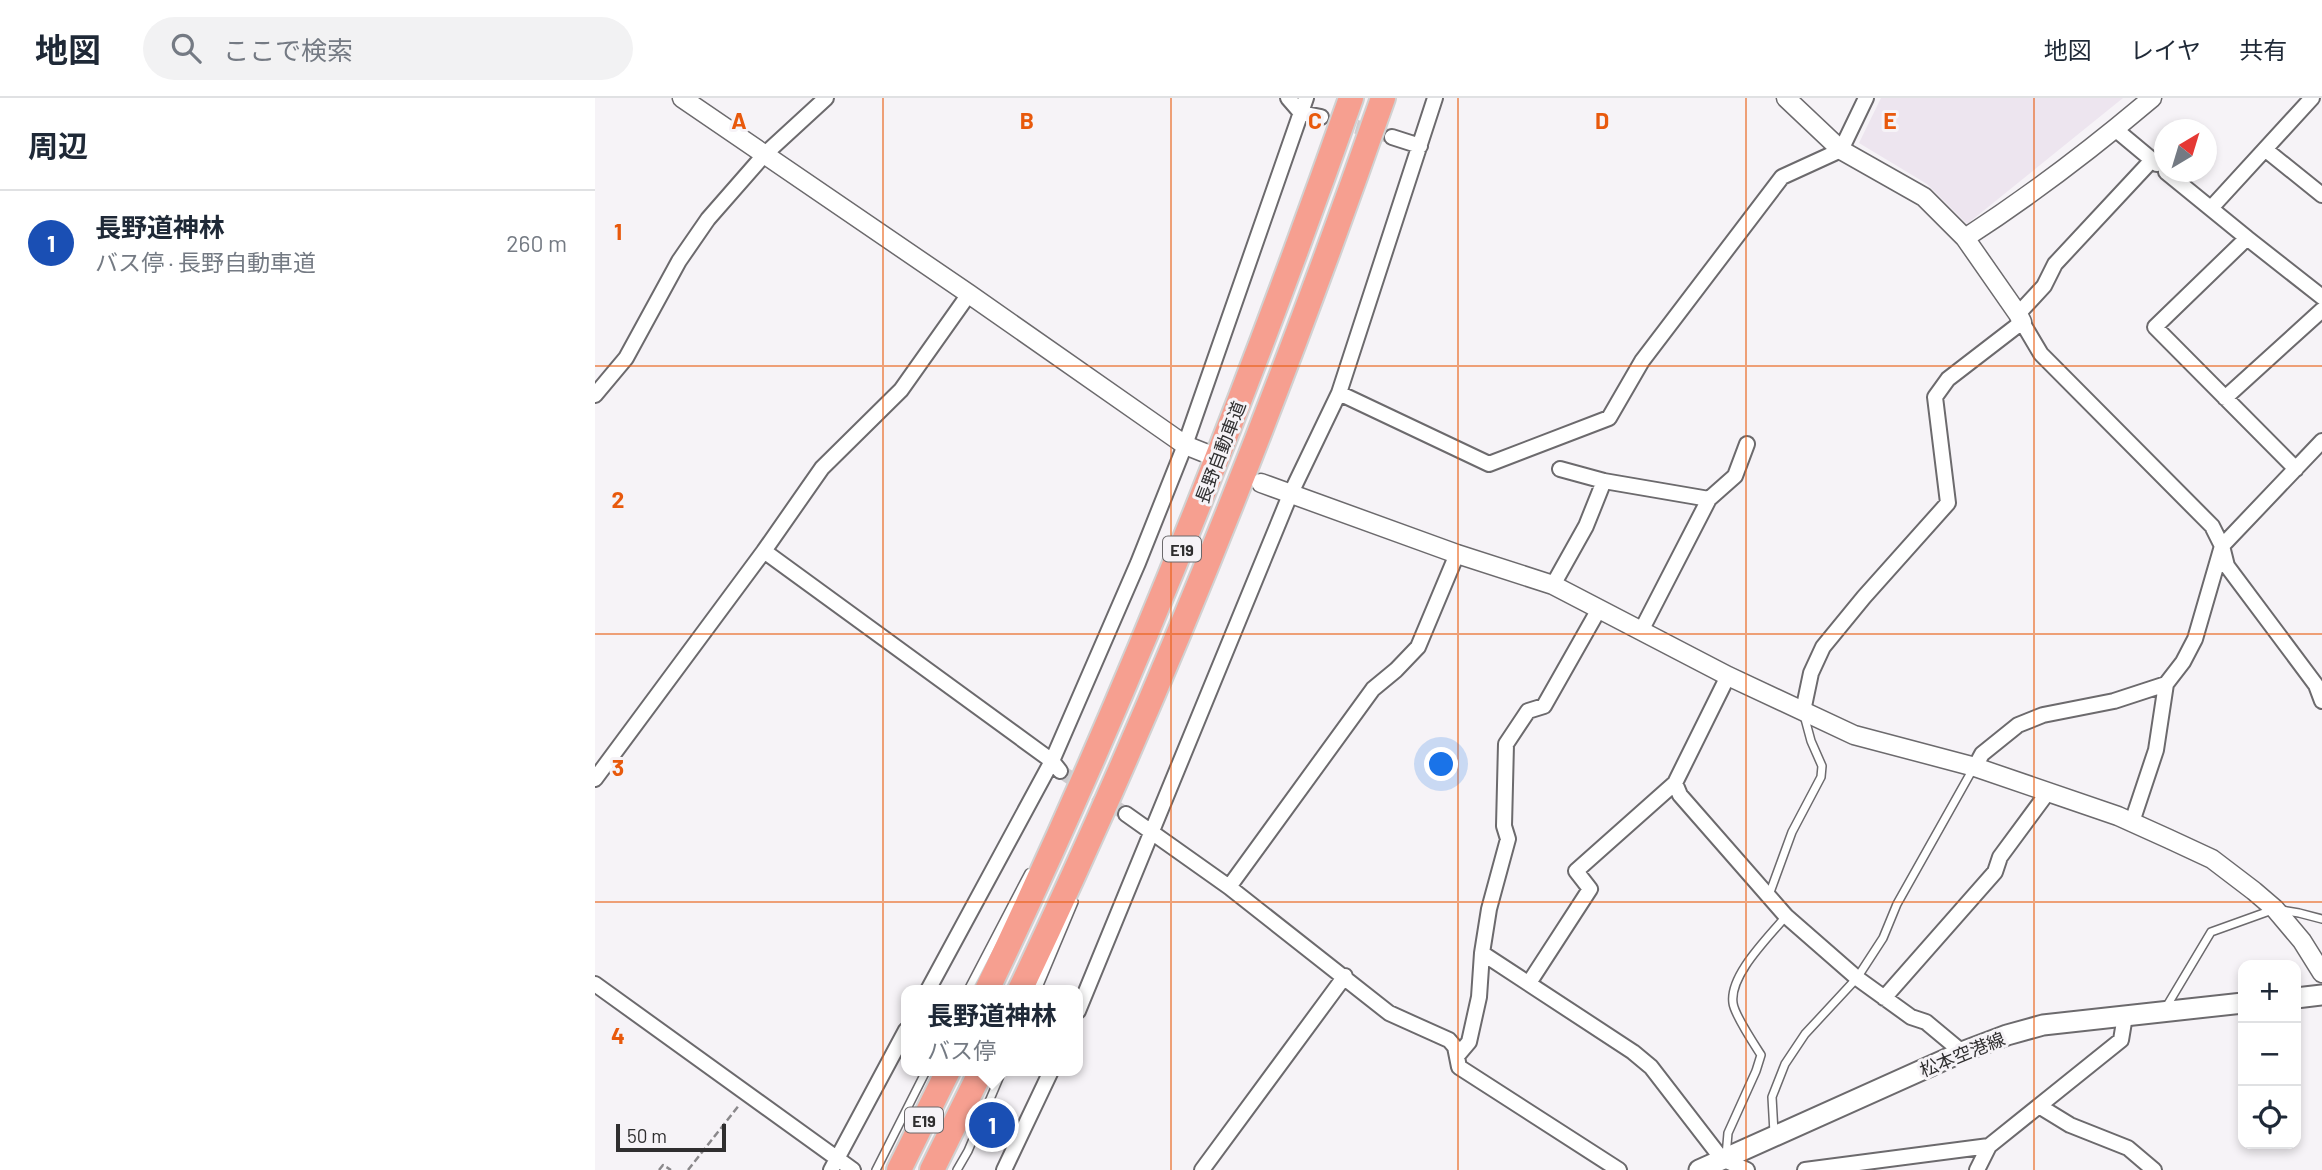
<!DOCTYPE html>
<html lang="ja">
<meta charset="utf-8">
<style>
body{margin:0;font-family:Barlow,"Noto Sans JP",sans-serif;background:#f2f2f3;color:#1f2937}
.controls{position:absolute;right:21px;bottom:21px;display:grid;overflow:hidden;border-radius:14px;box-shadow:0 4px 10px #0003}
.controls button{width:63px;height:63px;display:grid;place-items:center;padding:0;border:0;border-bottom:2px solid #e0e1e3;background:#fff;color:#1f2937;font:35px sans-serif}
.compass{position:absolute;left:1559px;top:21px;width:63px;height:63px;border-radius:50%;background:#fff;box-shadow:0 4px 10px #0003;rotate:38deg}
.scale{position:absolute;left:21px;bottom:18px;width:110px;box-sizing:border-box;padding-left:7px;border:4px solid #2f2e2f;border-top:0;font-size:19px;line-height:24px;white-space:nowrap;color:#2f2e2f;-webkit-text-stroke:5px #f6f3f7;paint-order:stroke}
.you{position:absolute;left:847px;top:667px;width:24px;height:24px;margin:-18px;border:5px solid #fff;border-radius:50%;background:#1a73e8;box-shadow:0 0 0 10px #1a73e833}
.badge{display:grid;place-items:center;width:46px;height:46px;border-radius:50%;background:#d93025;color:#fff;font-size:23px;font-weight:700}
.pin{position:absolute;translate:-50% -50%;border:4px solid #fff;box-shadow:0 2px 7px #0006}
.popup{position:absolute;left:306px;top:887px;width:182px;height:91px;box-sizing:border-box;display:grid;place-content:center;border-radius:14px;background:#fff;filter:drop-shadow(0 2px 5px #0005);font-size:23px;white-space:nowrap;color:#747a83}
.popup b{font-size:26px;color:#1f2937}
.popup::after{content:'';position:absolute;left:50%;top:100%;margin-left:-14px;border:14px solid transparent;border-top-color:#fff}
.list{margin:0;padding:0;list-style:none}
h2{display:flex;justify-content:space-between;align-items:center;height:91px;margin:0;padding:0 28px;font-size:30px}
h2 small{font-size:23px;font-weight:400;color:#747a83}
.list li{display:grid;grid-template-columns:46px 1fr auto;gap:21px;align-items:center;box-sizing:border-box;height:105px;padding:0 28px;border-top:2px solid #e0e1e3}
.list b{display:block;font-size:26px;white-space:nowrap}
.list p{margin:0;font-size:23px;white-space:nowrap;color:#747a83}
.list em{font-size:23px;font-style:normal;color:#747a83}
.icon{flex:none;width:38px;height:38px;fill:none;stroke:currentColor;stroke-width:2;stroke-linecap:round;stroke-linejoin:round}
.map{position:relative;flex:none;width:1727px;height:1072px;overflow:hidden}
header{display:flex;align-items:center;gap:42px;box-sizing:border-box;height:98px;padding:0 35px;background:#fff;border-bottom:2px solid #e0e1e3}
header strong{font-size:33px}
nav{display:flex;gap:38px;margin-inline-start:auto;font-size:24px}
.search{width:490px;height:63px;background:#f2f2f3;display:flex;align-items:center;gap:18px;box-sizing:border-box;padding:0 24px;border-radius:38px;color:#747a83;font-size:26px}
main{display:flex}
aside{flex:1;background:#fff}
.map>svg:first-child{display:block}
.built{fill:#ede5ef}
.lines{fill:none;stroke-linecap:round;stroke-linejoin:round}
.minor-tunnel{stroke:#cecccf;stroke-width:14;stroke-dasharray:14 7;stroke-linecap:butt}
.service-casing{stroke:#6c6a6d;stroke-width:10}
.minor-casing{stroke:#6c6a6d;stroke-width:18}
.tertiary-casing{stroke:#6c6a6d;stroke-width:21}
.secondary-casing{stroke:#6c6a6d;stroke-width:23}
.motorway-casing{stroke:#d1d1d1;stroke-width:28}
.path{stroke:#8a888b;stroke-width:2.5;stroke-dasharray:7 3.5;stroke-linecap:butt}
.service{stroke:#fff;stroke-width:7}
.minor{stroke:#fff;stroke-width:14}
.tertiary{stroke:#fff;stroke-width:18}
.secondary{stroke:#fff;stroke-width:19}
.motorway{stroke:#f69f90;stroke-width:24}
.grid{fill:none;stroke:#e8590c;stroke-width:2;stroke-opacity:0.55}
.labels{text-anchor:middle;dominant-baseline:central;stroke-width:6;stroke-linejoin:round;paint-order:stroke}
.shield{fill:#f6f3f7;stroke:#6b696b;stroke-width:2}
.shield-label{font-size:16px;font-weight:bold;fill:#2f2e2f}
.street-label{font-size:18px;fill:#2f2e2f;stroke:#f6f3f7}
.grid-label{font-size:23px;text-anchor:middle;font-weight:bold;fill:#e8590c;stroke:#f6f3f7;stroke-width:6;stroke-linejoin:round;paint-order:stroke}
</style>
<header>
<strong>地図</strong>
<div class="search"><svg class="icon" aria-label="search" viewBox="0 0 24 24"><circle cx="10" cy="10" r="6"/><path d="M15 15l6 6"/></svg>ここで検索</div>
<nav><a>地図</a><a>レイヤ</a><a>共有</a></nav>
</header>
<main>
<aside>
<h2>周辺<small></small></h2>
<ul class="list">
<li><span class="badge" style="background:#1a4fb4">1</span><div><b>長野道神林</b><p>バス停 · 長野自動車道</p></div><em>260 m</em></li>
</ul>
</aside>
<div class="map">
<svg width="1727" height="1072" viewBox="0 0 1727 1072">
<rect width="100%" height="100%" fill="#f6f3f7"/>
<path class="built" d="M1286,0h242l-156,126 -40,-40 -68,-41z"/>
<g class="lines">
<path class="minor-tunnel" d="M741,23l56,16
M465,673l66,43"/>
<g class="service-casing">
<path id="service" d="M1174,797l23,-63 29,-55 1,-11 -11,-25 -7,-26
M373,892l61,-117
M442,892l37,-88
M1570,911l46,-77 64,-23 24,4 23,6
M1179,1035l-2,-36 13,-33 20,-30 52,-56 26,-40 14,-34 77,-137
M1131,1058l2,-23 28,-62 5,-16c-7,-11 -27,-41 -28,-52 -4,-28 36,-66 53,-87
M281,1072l50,-99
M362,1072l11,-19 34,-80"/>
</g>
<g class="minor-casing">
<path id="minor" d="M693,0l13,15 20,4
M1520,31l42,35
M797,39l28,9
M1671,52l56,45
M1571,74l81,66
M1617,109l100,-109
M1423,216l26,-28 11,-22 97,-104
M744,295l150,71 120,-46 33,-57 140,-184 59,-27 25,-52
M0,297l31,-37 53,-97 29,-42 56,-64 62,-57
M1630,300l97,-88
M965,371l44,12 105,18 26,-23 12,-32
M1701,371l-141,-142 92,-89 75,59
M169,453l288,210 8,10
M958,487l33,-59 18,-45
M1046,533l68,-132
M1208,613l8,-38 12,-26 41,-50 84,-94 -13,-106 13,-18 74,-57 19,32 171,172 10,20 5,20 89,119 6,16
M1380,669l7,-13 36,-29 25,-10 71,-14 52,-17
M0,681l169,-228 58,-83 79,-78 68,-96
M1080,685l5,12 106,121 71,62 54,39 15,5 36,30
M531,716l103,73 160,126 60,27 6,7 4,20 160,103
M1537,724l24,-72 10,-66 17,-22 12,-23 27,-93 100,-105
M634,789l144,-198 23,-19 22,-23 39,-93
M887,855l151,99 18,15 71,92 25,11
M934,885l61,-94 -14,-18 99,-88 53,-107
M0,886l258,186
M333,892l124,-229 86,-198 47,-118 121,-347
M1289,900l111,-126 5,-15 48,-65
M483,913l212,-516 49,-102 96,-295
M863,957l11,-13 10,-45 3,-44 7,-44 19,-70 -4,-13 2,-82 22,-33 16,-5 55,-97
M1444,1008l31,19 58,23 26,22
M236,1072l75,-140
M409,1072l47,-99
M607,1072l143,-194
M1210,1072l184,-24
M1382,1072l12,-24 132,-106 4,-24"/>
</g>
<g class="tertiary-casing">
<path id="tertiary" d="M87,0l287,196 216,151 20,8
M1191,0l55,52 83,47 41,41 53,76 4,8
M1370,140c65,-42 128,-90 187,-140
M666,385l196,71 96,31 175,91 126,59 121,32 143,49 51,23 43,20 42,32 21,18 27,32 20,32"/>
</g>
<g class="secondary-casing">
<path id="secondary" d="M1701,900l26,-3
M1104,1072l263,-118 45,-17 36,-10 200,-22"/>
</g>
<g class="motorway-casing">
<path id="motorway" d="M392,892c139,-290 257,-589 364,-892
M425,892c138,-290 257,-589 363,-892
M304,1072l49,-99
M337,1072l49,-99"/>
</g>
<path class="path" d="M64,1072l4,-5 8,5
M93,1072l52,-66"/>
<use href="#service" class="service"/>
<use href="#minor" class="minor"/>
<use href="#tertiary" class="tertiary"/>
<use href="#secondary" class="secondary"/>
<use href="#motorway" class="motorway"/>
</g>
<path class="grid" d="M288,0v1072M576,0v1072M863,0v1072M1151,0v1072M1439,0v1072M0,268h1727M0,536h1727M0,804h1727"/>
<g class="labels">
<g class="shield">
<rect x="568" y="438.5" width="38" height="25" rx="5"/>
<rect x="310" y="1009.5" width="38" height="25" rx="5"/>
</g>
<g class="shield-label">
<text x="587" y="451">E19</text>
<text x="329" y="1022">E19</text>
</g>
<g class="street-label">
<text transform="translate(625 354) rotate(-69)">長野自動車道</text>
<text transform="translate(1367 956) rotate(-22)">松本空港線</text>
</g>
</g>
<g class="grid-label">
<text x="144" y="31">A</text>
<text x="432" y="31">B</text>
<text x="720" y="31">C</text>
<text x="1007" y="31">D</text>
<text x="1295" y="31">E</text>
<text x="23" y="142">1</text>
<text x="23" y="410">2</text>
<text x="23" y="678">3</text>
<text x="23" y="946">4</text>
</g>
</svg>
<div class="controls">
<button>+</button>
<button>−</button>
<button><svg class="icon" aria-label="locate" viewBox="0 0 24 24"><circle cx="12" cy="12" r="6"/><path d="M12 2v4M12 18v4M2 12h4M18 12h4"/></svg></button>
</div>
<svg class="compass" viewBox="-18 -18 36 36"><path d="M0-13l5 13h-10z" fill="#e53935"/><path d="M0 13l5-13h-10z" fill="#747a83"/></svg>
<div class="scale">50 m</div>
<div class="you"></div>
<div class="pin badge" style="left:397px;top:1027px;background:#1a4fb4">1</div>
<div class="popup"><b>長野道神林</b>バス停</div>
</div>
</main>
